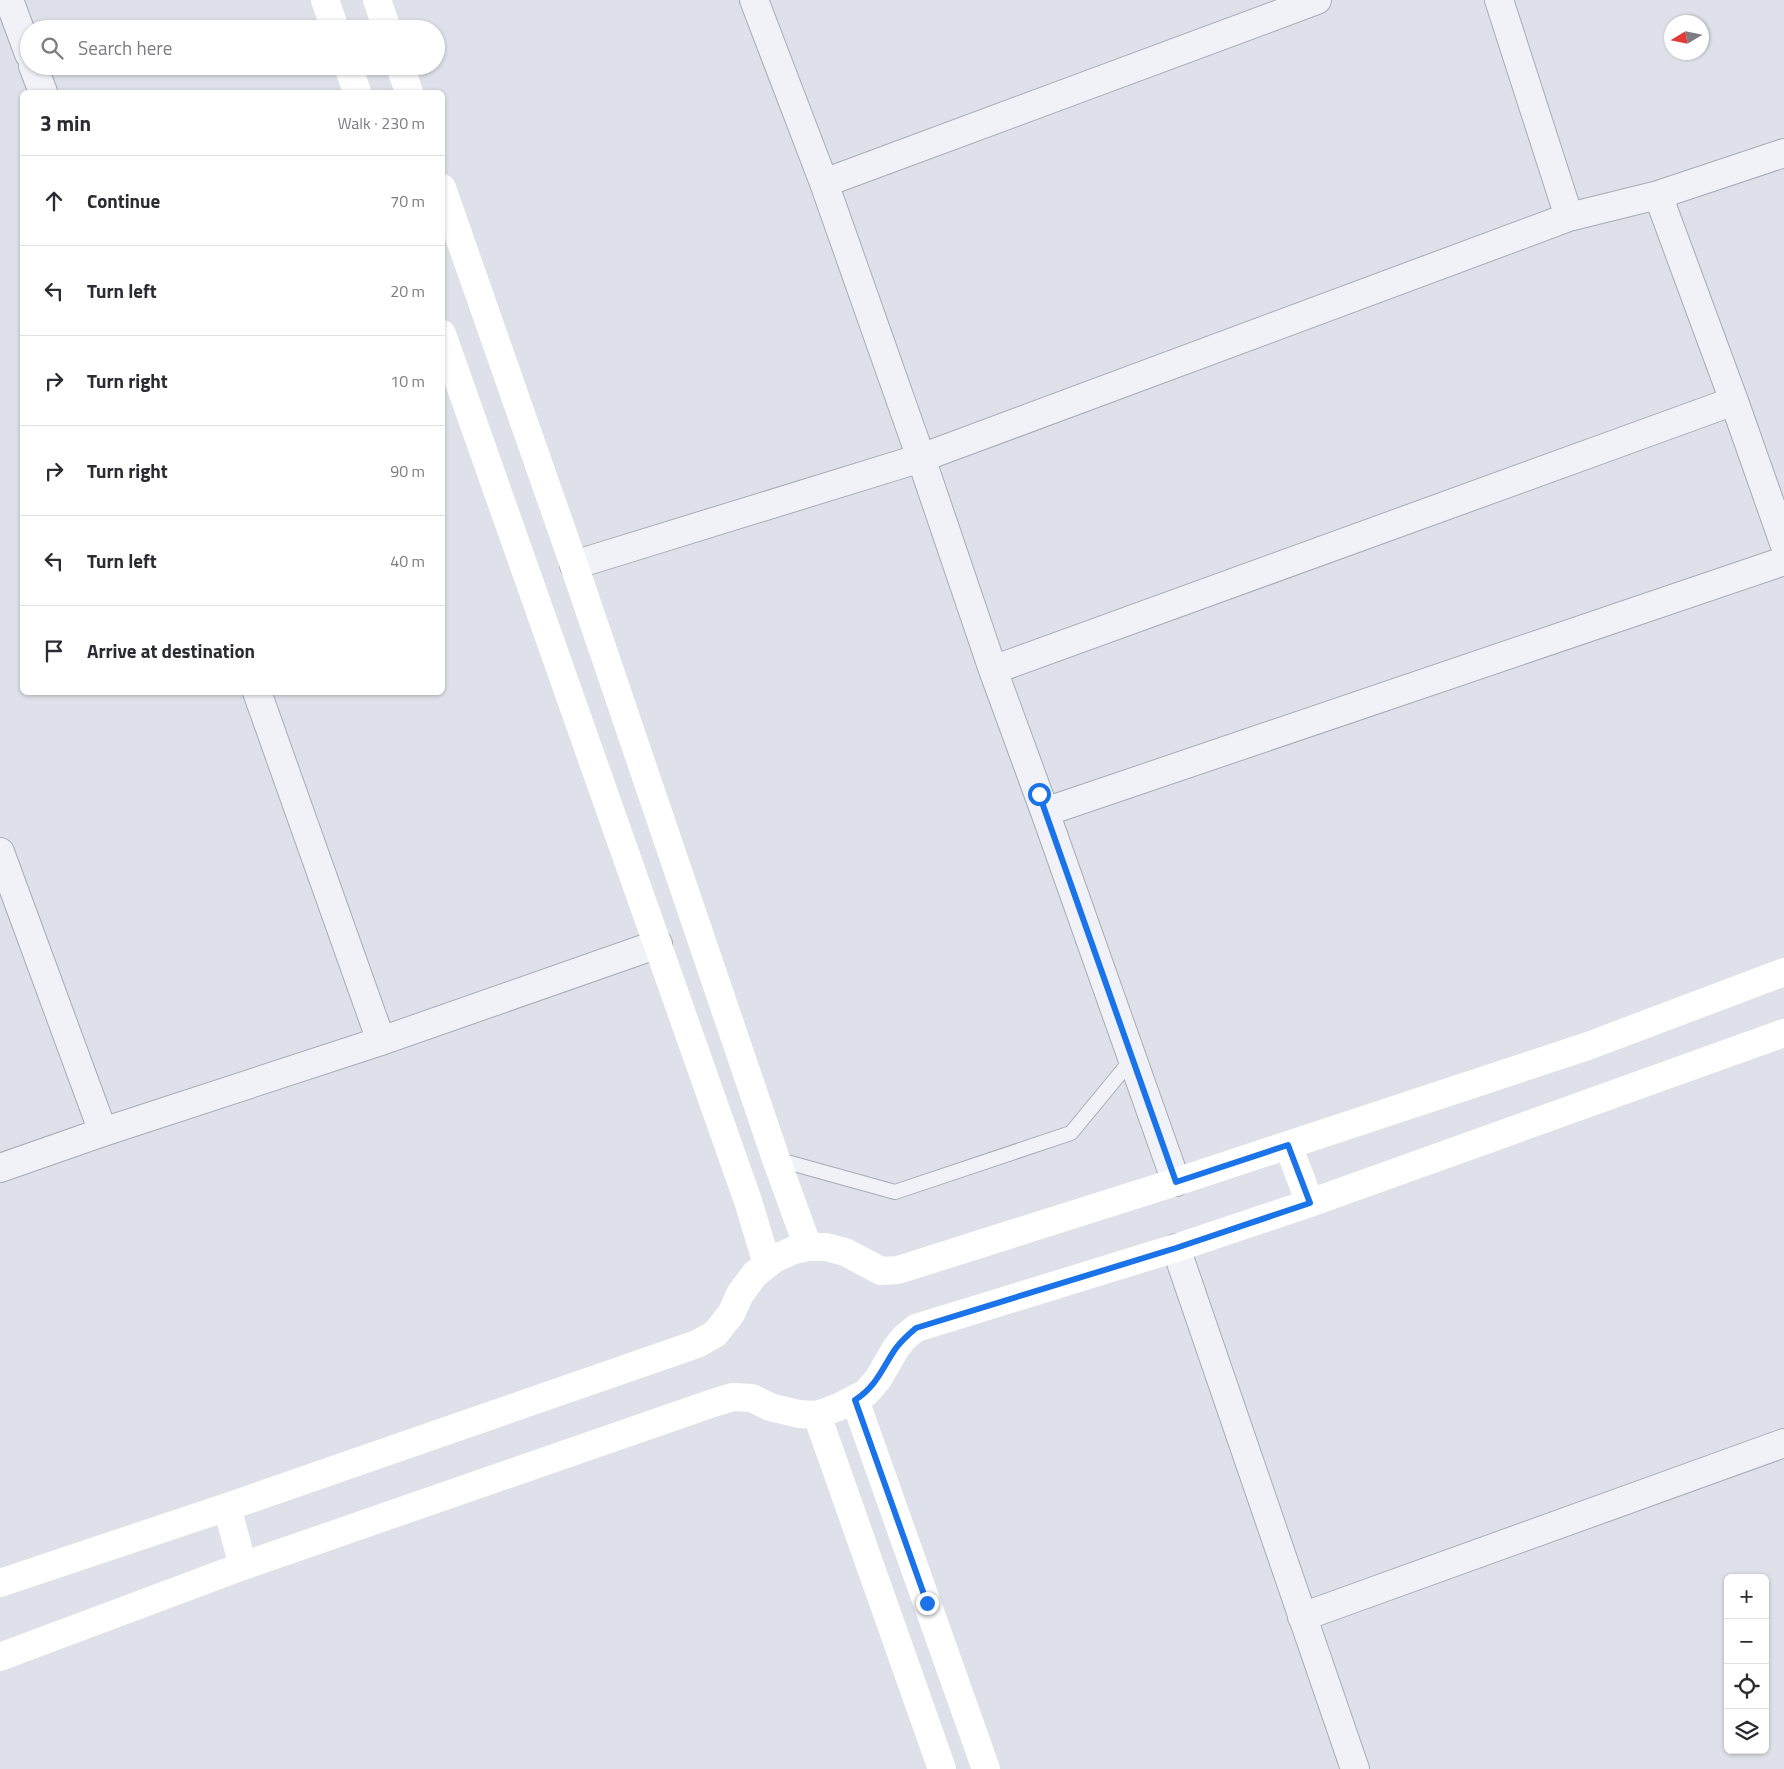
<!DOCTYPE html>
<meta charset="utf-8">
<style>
body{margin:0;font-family:"Titillium Web",sans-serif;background:#f7f7f7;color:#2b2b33}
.controls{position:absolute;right:15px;bottom:15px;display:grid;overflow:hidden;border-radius:8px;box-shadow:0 1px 4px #0004}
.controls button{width:45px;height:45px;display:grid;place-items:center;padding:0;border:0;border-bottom:1px solid #e1e1e2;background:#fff;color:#2b2b33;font:25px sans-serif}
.compass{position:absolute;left:1664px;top:15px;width:45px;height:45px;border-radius:50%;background:#fff;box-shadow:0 1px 4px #0004;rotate:260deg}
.stop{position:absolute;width:15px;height:15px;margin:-11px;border:4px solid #1a73e8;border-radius:50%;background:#fff}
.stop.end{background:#1a73e8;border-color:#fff;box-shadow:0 1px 5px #0008}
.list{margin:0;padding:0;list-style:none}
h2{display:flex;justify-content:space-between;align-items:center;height:65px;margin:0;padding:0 20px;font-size:21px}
h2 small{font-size:16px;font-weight:400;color:#7c7c81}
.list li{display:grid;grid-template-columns:32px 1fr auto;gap:15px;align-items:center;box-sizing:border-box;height:90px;padding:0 20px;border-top:1px solid #e1e1e2}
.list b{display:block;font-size:19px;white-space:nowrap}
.list em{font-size:16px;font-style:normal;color:#7c7c81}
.icon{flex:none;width:28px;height:28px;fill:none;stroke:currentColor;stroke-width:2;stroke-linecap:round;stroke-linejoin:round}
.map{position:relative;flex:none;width:1784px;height:1769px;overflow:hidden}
.search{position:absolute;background:#fff;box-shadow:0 1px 4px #0004;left:20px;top:20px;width:425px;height:55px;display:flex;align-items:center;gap:12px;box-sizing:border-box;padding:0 18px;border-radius:28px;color:#7c7c81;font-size:19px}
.panel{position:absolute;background:#fff;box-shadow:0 1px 4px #0004;left:20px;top:90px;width:425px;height:605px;border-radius:8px}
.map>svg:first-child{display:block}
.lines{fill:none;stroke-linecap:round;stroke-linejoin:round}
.lane-casing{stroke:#a6abb7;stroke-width:16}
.street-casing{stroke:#a6abb7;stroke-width:30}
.lane{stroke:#f1f2f7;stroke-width:14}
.street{stroke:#f1f2f7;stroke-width:28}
.secondary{stroke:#fff;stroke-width:28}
.route{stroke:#1a73e8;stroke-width:6}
</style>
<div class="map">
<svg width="1784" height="1769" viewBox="0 0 1784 1769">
<rect width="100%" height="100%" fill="#dee1e9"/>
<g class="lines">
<g class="lane-casing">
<path id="lane" d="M776,1159l119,33 176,-59 61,-74"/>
</g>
<g class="street-casing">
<path id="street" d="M9,0l20,54
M754,0l70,183 97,275 72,212 52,142 131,370
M1499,0l70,217
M33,66l10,26
M824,183l493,-183
M1658,195l76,206 50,142
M574,565l347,-107 648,-241 89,-22 126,-42
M993,670l741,-269
M257,692l124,349
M1045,812l739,-251
M0,852l103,280
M0,1168l103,-36 278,-91 277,-97
M1176,1248l179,521
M1302,1617l482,-174"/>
</g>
<use href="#lane" class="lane"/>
<use href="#street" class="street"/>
<path class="secondary" d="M325,0l10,29
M377,0l10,29
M348,66l9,26
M400,66l9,26
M442,188l132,377 202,594 32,88
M442,334l306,867 19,63
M1288,1145l22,58
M855,1400l131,369
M817,1415l125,354
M227,1507l16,59
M0,1583l227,-76 470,-163 18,-10 16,-20 9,-20 15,-20 19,-15 20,-9 14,-3h18l19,5 36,19 17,-1 278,-88 412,-136 196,-74
M0,1657l243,-91 470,-163 20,-6 19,1 18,9 29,7 18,1 24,-9 25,-13 12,-14 18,-31 9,-11 11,-9 260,-80 134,-45 474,-170"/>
</g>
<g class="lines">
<path class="route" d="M927,1603l-72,-203c22,-14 27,-32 41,-52 6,-8 13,-14 20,-20l260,-80 134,-45 -22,-58 -112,37 -137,-388"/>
</g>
</svg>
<div class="controls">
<button>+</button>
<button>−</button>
<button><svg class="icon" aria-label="locate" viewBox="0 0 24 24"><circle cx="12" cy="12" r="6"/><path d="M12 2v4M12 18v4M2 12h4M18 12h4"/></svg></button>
<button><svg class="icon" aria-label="layers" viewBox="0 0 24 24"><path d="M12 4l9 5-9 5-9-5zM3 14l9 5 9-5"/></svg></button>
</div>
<svg class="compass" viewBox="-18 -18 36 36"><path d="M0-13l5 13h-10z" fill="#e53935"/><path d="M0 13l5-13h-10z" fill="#7c7c81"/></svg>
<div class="stop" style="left:1039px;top:794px"></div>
<div class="stop end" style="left:927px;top:1603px"></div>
<div class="search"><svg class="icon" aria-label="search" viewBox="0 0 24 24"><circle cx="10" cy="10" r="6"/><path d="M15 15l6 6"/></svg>Search here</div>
<section class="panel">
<h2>3 min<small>Walk · 230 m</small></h2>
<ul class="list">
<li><svg class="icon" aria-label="ahead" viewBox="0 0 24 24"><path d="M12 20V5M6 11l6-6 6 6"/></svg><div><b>Continue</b></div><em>70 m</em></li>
<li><svg class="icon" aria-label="left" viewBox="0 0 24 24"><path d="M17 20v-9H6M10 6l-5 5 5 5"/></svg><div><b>Turn left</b></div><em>20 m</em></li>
<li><svg class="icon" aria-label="right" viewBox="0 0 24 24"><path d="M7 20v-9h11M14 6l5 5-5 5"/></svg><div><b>Turn right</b></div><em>10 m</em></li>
<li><svg class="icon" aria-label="right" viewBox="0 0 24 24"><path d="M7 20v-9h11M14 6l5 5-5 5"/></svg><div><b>Turn right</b></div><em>90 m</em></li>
<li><svg class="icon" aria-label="left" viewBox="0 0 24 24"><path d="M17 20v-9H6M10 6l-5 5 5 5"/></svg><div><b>Turn left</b></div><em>40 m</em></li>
<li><svg class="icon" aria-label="arrive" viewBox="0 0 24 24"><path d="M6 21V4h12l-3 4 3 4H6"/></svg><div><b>Arrive at destination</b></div></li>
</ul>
</section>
</div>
